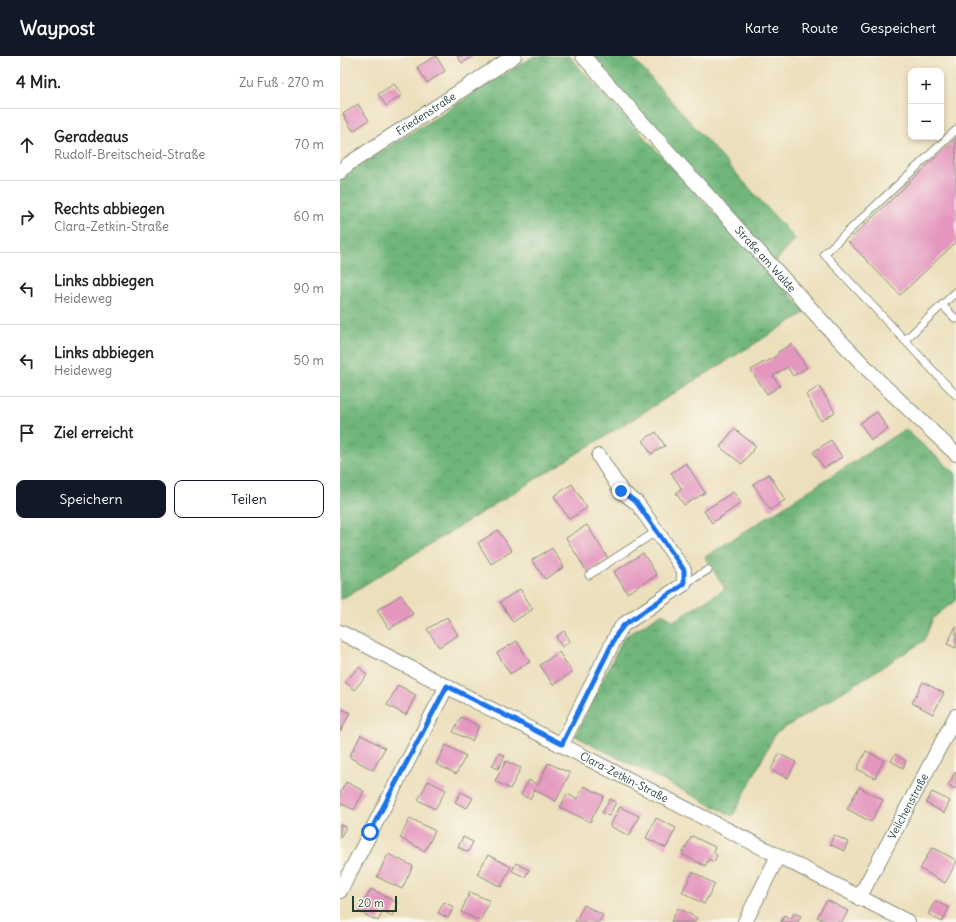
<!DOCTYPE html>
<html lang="de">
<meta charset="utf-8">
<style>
body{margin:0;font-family:Delius,sans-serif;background:#f6f6f6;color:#202124}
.controls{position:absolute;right:12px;top:12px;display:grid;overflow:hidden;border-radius:8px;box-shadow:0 2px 6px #0003}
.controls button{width:36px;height:36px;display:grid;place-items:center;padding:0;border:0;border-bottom:1px solid #e0e0e0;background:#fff;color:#202124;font:20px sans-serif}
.scale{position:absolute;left:12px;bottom:10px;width:45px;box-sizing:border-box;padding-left:4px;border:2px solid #1f3d34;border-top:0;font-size:11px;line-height:14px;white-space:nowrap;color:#1f3d34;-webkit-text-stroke:3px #fbf7ec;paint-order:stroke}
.stop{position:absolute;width:12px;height:12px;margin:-9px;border:3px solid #1a73e8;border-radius:50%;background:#fff}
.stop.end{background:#1a73e8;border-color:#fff;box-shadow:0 1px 4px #0008}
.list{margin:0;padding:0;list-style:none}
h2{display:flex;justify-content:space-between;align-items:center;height:52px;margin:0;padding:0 16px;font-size:17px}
h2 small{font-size:13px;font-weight:400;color:#757577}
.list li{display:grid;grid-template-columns:26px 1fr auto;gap:12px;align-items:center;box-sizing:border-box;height:72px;padding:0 16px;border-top:1px solid #e0e0e0}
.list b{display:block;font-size:15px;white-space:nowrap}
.list p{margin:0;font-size:13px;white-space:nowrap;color:#757577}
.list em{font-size:13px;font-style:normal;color:#757577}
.actions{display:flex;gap:8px;padding:12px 16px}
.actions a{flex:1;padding:9px 0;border:1px solid #111827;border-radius:8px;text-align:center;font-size:14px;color:#111827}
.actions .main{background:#111827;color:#fff}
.icon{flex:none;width:22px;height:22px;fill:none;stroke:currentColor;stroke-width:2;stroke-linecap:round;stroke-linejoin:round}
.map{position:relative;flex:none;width:616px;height:866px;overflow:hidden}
header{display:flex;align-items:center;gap:24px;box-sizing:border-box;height:56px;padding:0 20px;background:#111827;color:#fff}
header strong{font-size:19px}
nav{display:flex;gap:22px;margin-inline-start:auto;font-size:14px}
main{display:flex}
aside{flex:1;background:#fff}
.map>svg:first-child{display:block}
.forest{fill:url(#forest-crowns);stroke:#487957}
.building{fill:#e496bf}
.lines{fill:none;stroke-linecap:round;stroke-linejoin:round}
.lane-casing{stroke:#868e78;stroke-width:9}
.street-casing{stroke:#868e78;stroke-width:16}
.lane{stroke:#fff;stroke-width:7}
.street{stroke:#fff;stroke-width:14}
.route{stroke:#1a73e8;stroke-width:5}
.labels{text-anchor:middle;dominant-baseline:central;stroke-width:3.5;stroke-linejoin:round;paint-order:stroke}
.street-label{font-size:11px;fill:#1f3d34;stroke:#fbf7ec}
</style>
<header>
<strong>Waypost</strong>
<nav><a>Karte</a><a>Route</a><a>Gespeichert</a></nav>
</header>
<main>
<aside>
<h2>4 Min.<small>Zu Fuß · 270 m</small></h2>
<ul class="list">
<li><svg class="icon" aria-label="ahead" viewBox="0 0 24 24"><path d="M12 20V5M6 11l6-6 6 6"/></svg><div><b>Geradeaus</b><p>Rudolf-Breitscheid-Straße</p></div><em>70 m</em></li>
<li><svg class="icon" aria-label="right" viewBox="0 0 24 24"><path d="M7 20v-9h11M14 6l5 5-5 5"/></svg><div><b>Rechts abbiegen</b><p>Clara-Zetkin-Straße</p></div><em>60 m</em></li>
<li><svg class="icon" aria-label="left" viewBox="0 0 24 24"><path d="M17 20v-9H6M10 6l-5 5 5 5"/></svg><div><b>Links abbiegen</b><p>Heideweg</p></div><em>90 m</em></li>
<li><svg class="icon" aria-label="left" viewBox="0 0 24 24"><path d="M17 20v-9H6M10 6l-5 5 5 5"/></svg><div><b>Links abbiegen</b><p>Heideweg</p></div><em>50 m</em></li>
<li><svg class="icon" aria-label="arrive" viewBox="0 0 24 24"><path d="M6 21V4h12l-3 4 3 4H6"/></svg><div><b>Ziel erreicht</b></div></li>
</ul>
<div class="actions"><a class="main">Speichern</a><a>Teilen</a></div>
</aside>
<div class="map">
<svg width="616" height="866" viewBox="0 0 616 866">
<defs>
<pattern id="forest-crowns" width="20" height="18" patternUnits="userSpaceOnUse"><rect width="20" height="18" fill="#70b57a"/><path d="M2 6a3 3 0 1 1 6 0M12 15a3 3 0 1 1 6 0" fill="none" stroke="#5b9465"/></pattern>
</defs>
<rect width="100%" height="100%" fill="#fbf7ec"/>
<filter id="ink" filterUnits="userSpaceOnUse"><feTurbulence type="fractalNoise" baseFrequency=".025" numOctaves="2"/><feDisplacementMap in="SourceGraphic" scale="8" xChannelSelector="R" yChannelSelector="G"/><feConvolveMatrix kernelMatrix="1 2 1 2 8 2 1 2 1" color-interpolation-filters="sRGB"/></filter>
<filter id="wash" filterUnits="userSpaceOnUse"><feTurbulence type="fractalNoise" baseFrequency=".012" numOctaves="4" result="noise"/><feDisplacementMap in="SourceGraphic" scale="16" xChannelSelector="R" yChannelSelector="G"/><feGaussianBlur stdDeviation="0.9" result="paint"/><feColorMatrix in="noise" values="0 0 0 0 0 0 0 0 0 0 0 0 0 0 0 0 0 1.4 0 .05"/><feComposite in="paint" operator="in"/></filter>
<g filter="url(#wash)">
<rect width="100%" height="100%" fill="#ecdfbc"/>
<path class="forest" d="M194,0h35l237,256 -466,288v-420l7,-7z
M246,0h45l164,183 -20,23z
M565,373l51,45v126l-23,18 -9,23 -149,93 -42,82 -158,-80 49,-99 39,-24 10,8 52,-32 -20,-32z"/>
<g id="blocks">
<path class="building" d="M96,0l9,15 -18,12 -10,-16z
M117,0h17l-12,7z
M54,28l8,11 -16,11 -8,-12z
M18,48l11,16 -16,11 -10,-17z
M616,82v104l-56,53 -52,-54z
M452,288l15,24 -14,8 -6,-9 -14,9 7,10 -13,8 -16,-24 13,-8 1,1 14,-9 -1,-2z
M479,330l16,26 -14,9 -15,-26z
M537,356l11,17 -17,11 -11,-17z
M394,373l22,17 -14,18 -22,-17z
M316,376l9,14 -14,8 -8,-14z
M491,384l11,17 -18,11 -11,-16z
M346,407l19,30 -21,12 -8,-12 6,-4 -11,-16z
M429,418l16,26 -15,10 -17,-26z
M232,428l15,24 -18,11 -15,-23z
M393,436l8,11 -29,20 -8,-12z
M247,469l21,33 -21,14 -21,-34z
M158,474l14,21 -21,13 -13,-21z
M212,492l12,19 -19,12 -13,-19z
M303,497l14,22 -30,18 -13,-21z
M180,533l13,20 -20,13 -13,-20z
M61,539l12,19 -24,15 -12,-19z
M107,561l11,18 -19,12 -12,-18z
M616,570v22l-9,-4z
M224,575l6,10 -8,6 -6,-10z
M177,585l13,21 -20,12 -13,-21z
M219,596l13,20 -19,13 -13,-20z
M19,611l8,8 -13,15 -9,-8z
M583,626l21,11 -11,21 -21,-11z
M58,629l18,10 -10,20 -19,-10z
M0,652l10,5 -10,19z
M121,661l18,9 -7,15 -19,-9z
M21,679l24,13 -12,22 -24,-13z
M106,689l20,11 -10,18 -20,-10z
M526,695l18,9 -9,18 -18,-9z
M159,697l6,3 -7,13 -6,-3z
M439,698l17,8 -8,16 -17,-8z
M555,698l11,7 -3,7 -12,-7z
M166,705l15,7 -11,21 -15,-8z
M208,707l22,10 -14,28 -22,-11 -4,9 -9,-4 8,-15 9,5z
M616,715v18l-8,-4z
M88,725l18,9 -11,19 -17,-9z
M6,726l18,9 -10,19 -14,-7v-10z
M244,730l20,10 -14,26 -30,-15 7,-13 10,5z
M519,731l24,13 -12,22 -24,-13z
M121,736l12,6 -6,10 -12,-6z
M592,736l18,9 -6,12 -18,-10z
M270,743l6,3 -7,14 -7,-3z
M280,751l19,9 -10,20 -19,-10z
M70,762l25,13 -10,20 -25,-13z
M316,762l20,10 -10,20 -20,-10z
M0,768l6,3 -6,11z
M494,779l14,7 -4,9 -14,-7z
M352,780l23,11 -2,5 4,3 -3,7 -5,-3 -4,7 -23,-12z
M123,781l10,5 -5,10 -10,-5z
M592,791l24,13v3l-11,20 -25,-14z
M48,798l25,12 -11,23 -25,-12z
M148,799l23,12 -10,20 -24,-13z
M176,807l13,7 -4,7 -13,-6z
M353,816l22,12 -11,20 -22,-12z
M31,833l27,14 -6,13 -9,-5 -5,10 -19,-9z
M130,836l20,9 -10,20 -19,-9z
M487,844l21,11 -6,11h-15l-10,-5z
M595,845l14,7 -7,14 -14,-8z
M104,846l10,5 -6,11 -10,-5z
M244,849l19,10 -4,7h-24z
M338,852l19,10 -2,4h-24z
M454,857l7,3 -3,6h-17l3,-7 7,4z"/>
</g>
</g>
<g filter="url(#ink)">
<use href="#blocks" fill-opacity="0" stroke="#868e78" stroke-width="1"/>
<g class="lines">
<g class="lane-casing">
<path id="lane" d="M616,74l-132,124 132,141
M602,249l14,14
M565,284l51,-48
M249,519l68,-44
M344,528l24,-14"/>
</g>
<g class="street-casing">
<g id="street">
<path id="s1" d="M243,0l89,100 158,174 50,52 76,72"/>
<path id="s2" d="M0,116l7,-7 167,-109"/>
<path id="s3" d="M0,576l568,290"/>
<path d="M222,688l55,-110 6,-9 61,-41v-14l-47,-67 -16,-12 -22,-35"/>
<path d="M0,835l107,-205"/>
<path id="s4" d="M519,842l97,-182"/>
<path d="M405,866l33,-66"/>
</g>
</g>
<use href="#lane" class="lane"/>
<use href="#street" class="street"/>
</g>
</g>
<g class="lines" filter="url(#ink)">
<path class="route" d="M30,776l77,-146 115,58 55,-110 7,-9 60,-41v-14l-47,-67 -16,-12"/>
</g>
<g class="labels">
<g class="street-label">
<text stroke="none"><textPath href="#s2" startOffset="104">Friedenstraße</textPath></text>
<text stroke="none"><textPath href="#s1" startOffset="273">Straße am Walde</textPath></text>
<text stroke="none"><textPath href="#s3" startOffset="319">Clara-Zetkin-Straße</textPath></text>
<text stroke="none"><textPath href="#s4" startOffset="104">Veilchenstraße</textPath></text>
</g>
</g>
</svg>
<div class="controls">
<button>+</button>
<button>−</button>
</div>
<div class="scale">20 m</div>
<div class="stop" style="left:30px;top:776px"></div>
<div class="stop end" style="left:281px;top:435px"></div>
</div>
</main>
